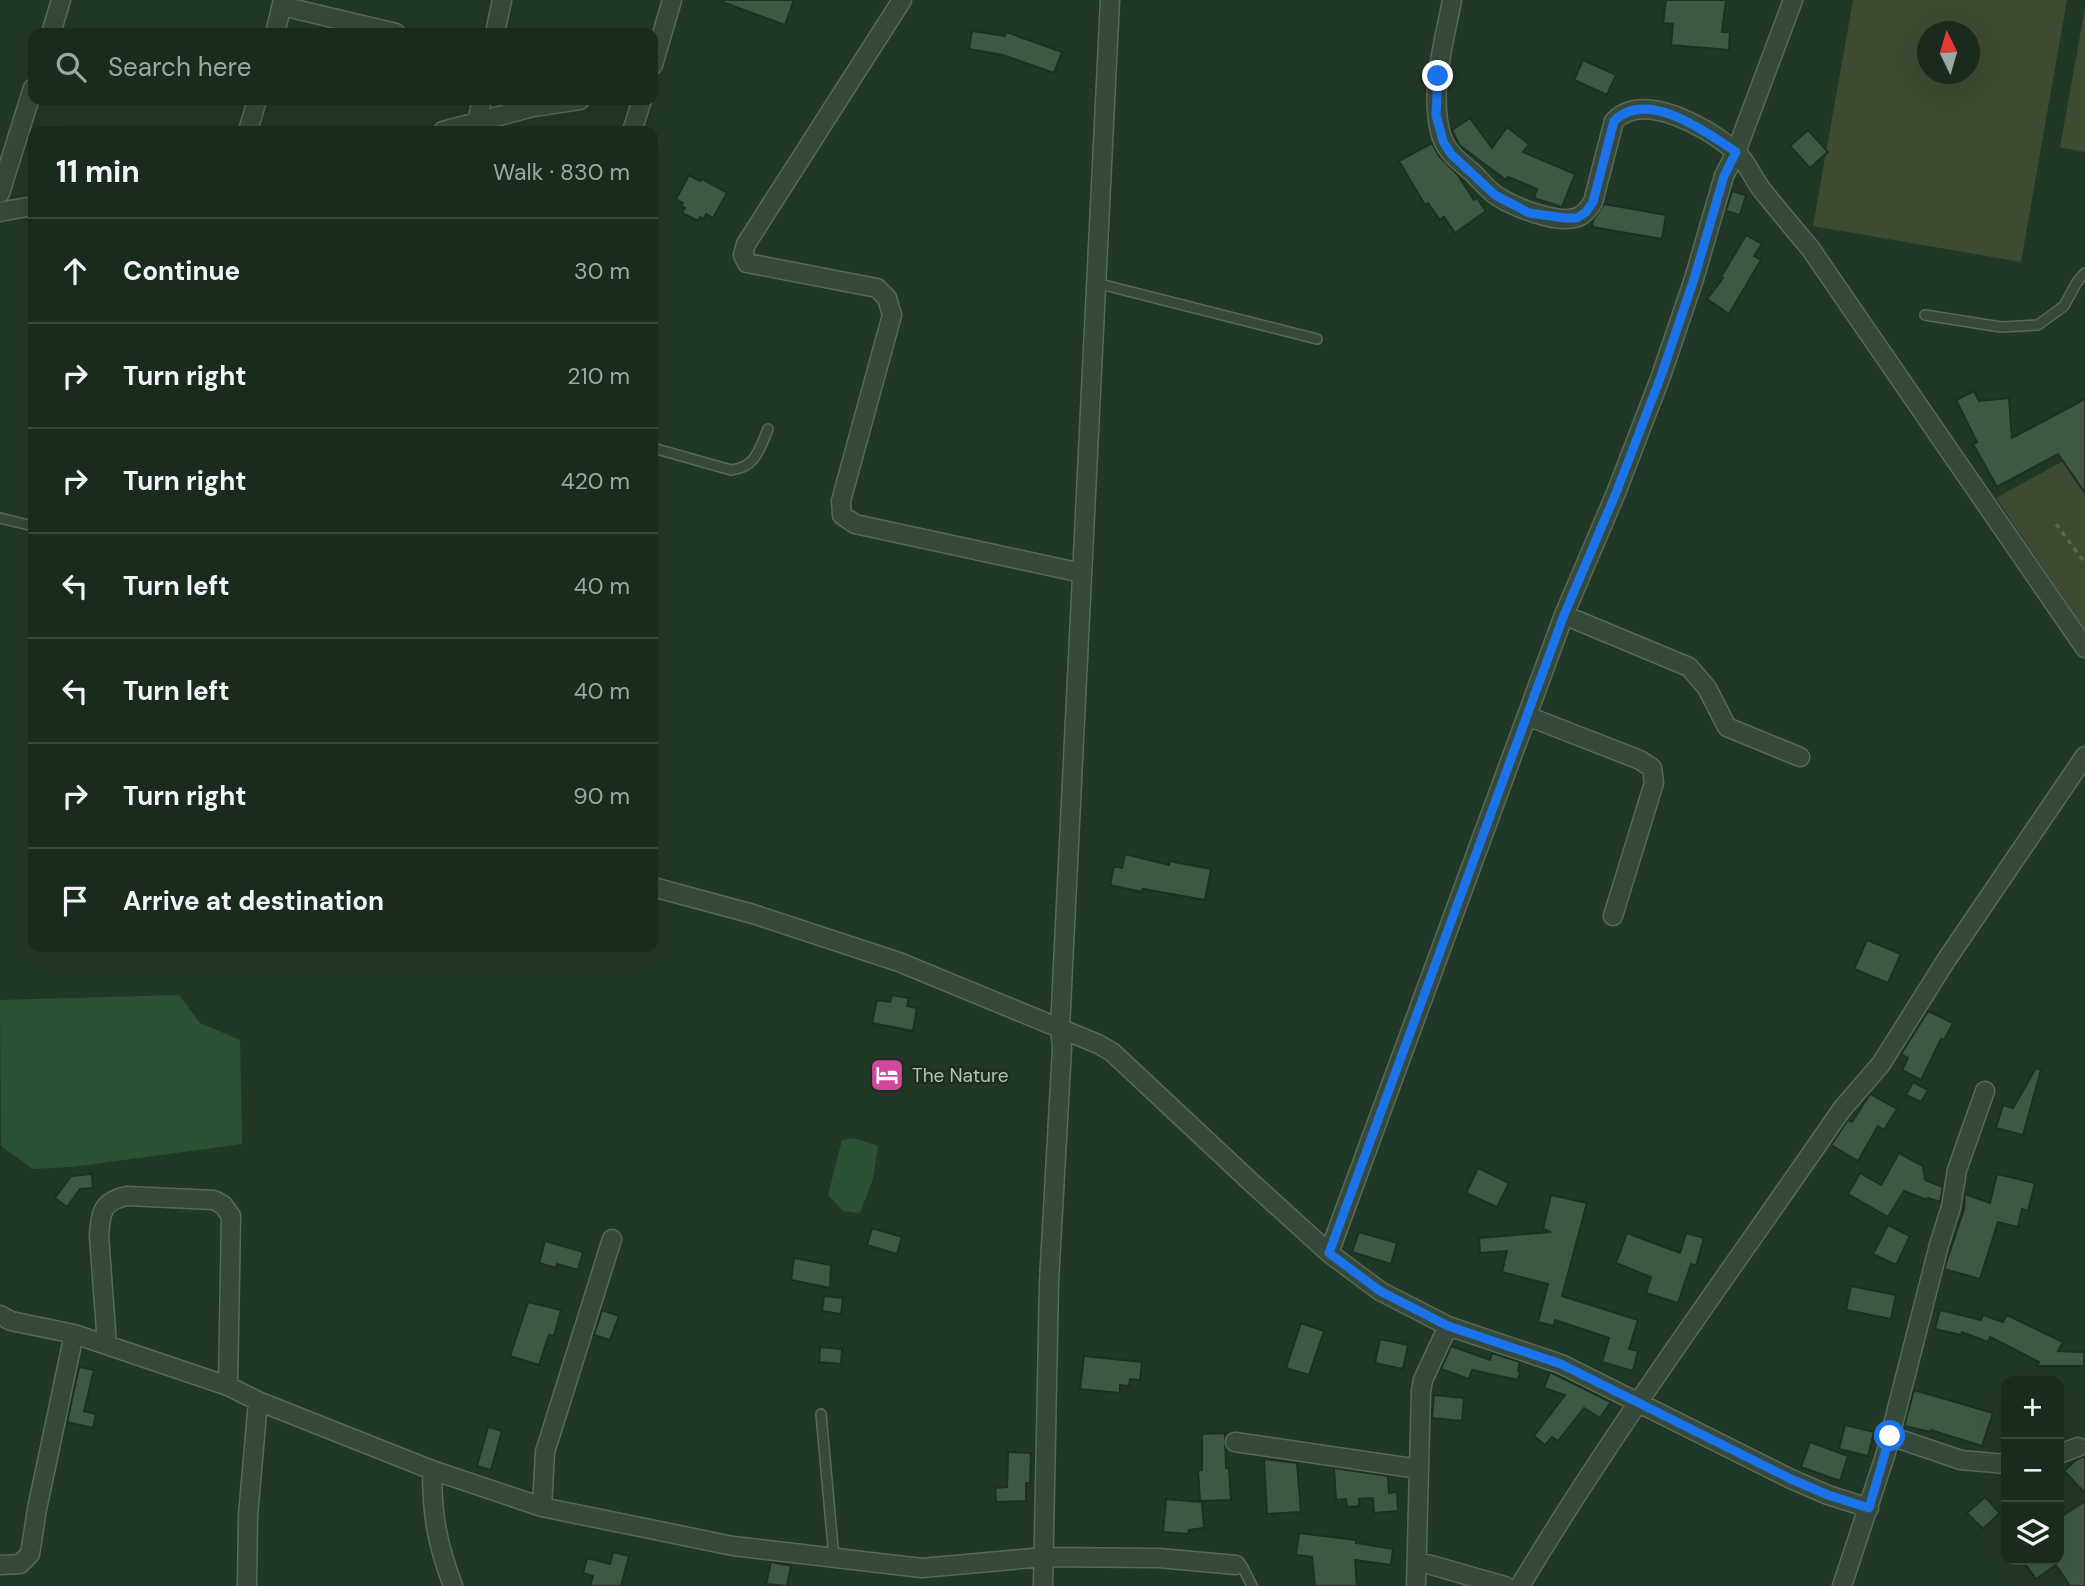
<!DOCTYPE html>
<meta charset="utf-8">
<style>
body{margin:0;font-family:"DM Sans",sans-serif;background:#27362a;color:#f1f3f6}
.controls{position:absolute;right:21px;bottom:21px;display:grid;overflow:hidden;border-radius:14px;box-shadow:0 7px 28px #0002}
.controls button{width:63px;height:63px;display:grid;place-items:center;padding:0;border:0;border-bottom:2px solid #38463b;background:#1a2a1d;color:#f1f3f6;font:35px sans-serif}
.compass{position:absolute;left:1917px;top:21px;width:63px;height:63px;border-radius:50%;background:#1a2a1d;box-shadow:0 7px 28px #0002;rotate:355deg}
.stop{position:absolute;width:21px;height:21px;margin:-16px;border:5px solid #1a73e8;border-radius:50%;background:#fff}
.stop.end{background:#1a73e8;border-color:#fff;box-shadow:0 2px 7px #0008}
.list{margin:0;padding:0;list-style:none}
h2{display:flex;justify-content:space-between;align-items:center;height:91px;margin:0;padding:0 28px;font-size:30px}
h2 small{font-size:23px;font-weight:400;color:#9fa7a4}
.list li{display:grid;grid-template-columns:46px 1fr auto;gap:21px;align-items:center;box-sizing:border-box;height:105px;padding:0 28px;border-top:2px solid #38463b}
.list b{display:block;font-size:26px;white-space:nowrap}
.list em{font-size:23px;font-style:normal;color:#9fa7a4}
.icon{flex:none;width:38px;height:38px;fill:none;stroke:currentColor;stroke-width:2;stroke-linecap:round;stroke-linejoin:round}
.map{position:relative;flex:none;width:2085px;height:1586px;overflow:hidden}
.search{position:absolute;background:#1a2a1d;box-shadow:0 7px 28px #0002;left:28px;top:28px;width:630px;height:77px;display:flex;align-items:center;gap:18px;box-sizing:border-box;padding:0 24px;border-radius:14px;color:#9fa7a4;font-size:26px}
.panel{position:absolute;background:#1a2a1d;box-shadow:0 7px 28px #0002;left:28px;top:126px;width:630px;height:826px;border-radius:14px}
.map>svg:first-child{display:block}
.green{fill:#3f4a32;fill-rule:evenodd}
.water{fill:#2c5234}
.building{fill:#3e5844;stroke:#1d3021;stroke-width:2}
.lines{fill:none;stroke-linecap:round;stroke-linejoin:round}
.service-casing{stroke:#566a5b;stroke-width:12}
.minor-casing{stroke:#566a5b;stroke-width:21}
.path{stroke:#576753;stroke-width:3.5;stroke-dasharray:5 5;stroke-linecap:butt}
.service{stroke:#36493a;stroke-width:9}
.minor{stroke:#36493a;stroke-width:18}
.route{stroke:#1a73e8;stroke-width:9}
.labels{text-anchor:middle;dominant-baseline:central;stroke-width:5;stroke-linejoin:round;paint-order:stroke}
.poi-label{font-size:19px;fill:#b1c5b6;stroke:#1b2d1f;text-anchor:start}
</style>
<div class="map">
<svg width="2085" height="1586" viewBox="0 0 2085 1586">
<rect width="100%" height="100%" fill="#223827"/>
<path class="green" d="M1853,0h214l-46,262 -208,-36zM1927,32h42v42h-42z
M2085,8v144l-25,-5z
M2085,449v181l-89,-132z"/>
<path class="water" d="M179,995l21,28 40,17 2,104 -170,23 -39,2 -32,-23 -1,-146z
M854,1138l24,8 -5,33 -13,34 -17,-2 -15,-16 14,-55z"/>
<path class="building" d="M722,0h72l-9,25 -63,-23z
M1666,0h60l-4,32h8l-1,18 -58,-5 2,-21 -10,-1z
M972,31l33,5 1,-4 56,20 -8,21 -51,-18 -34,-6z
M1583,60l33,15 -9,20 -33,-15z
M1470,118l22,30 15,-21 22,17 -6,8 52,22 -13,33 -28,-9 3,-9 -29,-12 -2,3 -47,-35 -7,-15z
M1808,130l20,22 -18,16 -20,-22z
M1432,143l7,13 19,19 16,25 3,-2 9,13 -31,22 -11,-16 -4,3 -12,-17 -3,2 -26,-44z
M689,175l11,6 2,-2 25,14 -14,25 -7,-4 -2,5 -4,-2 -2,4 -16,-8 3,-5 -4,-2 2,-3 -7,-4z
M1732,191l14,4 -6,20 -14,-4z
M1604,204l62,11 -4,24 -70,-12 1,-7z
M1746,235l16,9 -8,12 7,4 -32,54 -22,-15 16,-21 -2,-1z
M1974,391l5,10 30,-3 3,40 73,-39v94l-27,-39 -61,33 -24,-43 4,-2 -21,-42z
M1125,854l44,11v-4l42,8 -6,31 -62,-11 -1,3 -32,-7 4,-19 8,2z
M1867,940l34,14 -13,29 -34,-14z
M892,995l17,3 -2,8 10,2 -4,23 -41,-8 5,-23 13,2z
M1928,1011l25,12 -9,17 -3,-1 -20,41 -19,-10 6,-12 -7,-4z
M2036,1068l5,2 -18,65 -27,-7 7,-23 10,3z
M1913,1082l15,8 -7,12 -15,-7z
M1870,1094l27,15 -13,21 -6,-4 -20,35 -27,-16 17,-25 4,2z
M1899,1153l24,13 2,14 18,7 -3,15 -12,-4 -1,2 -23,-9 -16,26 -40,-23 12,-21 21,12z
M1478,1168l31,15 -12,24 -31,-14z
M92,1174l1,14 -13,1 -13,18 -12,-9 16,-22z
M1997,1174l38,9 -7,28 -6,-2 -4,18 -20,-5 -18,57 -36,-10 20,-60 1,-15 25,9z
M1551,1195l36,8 -25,93 76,24 -9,29 9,2 -5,20 -31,-9 7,-24 -54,-18 -1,6 -16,-4 10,-38 -46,-12 5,-21 -27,2 -1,-15 72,-6 -8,-3z
M1888,1225l22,11 -14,29 -23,-11z
M872,1228l30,9 -5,17 -30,-9z
M1359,1232l38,11 -6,21 -39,-12z
M1627,1233l53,20 6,-20 18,5 -8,28 -5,-2 -13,39 -32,-10 5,-16 -35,-14z
M545,1241l38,11 -5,18 -21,-6 -1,4 -17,-5z
M794,1258l37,7 -1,23 -39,-8z
M1851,1286l45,9 -5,24 -45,-9z
M824,1296l19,2 -2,16 -19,-3z
M528,1302l33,8 -7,26 -5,-1 -10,30 -29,-9z
M602,1310l17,6 -9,24 -16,-5z
M1940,1310l41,10 2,-5 20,7 4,-7 56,27 -5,9 26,1v14h-47l2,-4 -49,-25 -2,5 -26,-10 -1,3 -26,-6z
M1301,1323l23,8 -15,44 -23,-7z
M1380,1339l28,6 -5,24 -28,-6z
M1451,1346l39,14 2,-7 28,9 -2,9 2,1 -2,8 -46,-10 -3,9 -28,-10z
M820,1347l22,2 -1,15 -22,-2z
M1084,1356l58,6 -2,18 -10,-1 -1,7 -9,-1v8l-40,-4z
M79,1367l15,3 -10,41 12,3 -3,14 -26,-6z
M1550,1372l61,30 -11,16 -16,-10 -26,33 -6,-4 -7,8 -11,-9 31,-41 -21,-7z
M1914,1390l79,23 -11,33 -51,-16v2l-27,-6z
M1434,1395l30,3 -2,23 -30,-3z
M1845,1425l29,7 -6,24 -29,-7z
M488,1427l14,4 -11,39 -14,-4z
M1225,1433l1,35h3l2,32 -31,1 -2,-31h4v-36z
M1810,1442l38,14 -8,25 -39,-14z
M1008,1452l23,1 -1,30h-4v18l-30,1 -1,-14 12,-1z
M2085,1456v37l-21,-22 12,-11z
M1264,1459l33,4 4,49 -34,2z
M1334,1468l54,8 1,17 8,-1 1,19 -24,2 -1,-15 -14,1v7l-12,1 -1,-8 -10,1z
M1985,1497l15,16 -17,16 -16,-16z
M1166,1499l36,3 2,26 -15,2 -1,4 -25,-2z
M2085,1501v85h-15l-14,-21 -20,14 -14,-19h37v-42z
M1299,1533l57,7v3l37,6 -2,16 -36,-5 2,26h-42l-3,-29 -16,-2z
M613,1552l16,4 -8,30h-31l3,-10 -10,-3 4,-15 23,6z
M771,1562l20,4 -4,20 -21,-2z"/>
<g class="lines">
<g class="service-casing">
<path id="service" d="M1096,283l221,56
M1925,315l76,12 37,-2 26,-19 13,-24 8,-9
M653,448l78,22c25,-3 28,-20 37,-41
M0,518l33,8
M821,1414l13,144
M1236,1565l6,1 10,20"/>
</g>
<g class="minor-casing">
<path id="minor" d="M902,0l-156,244 -3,11 4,8 130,25 10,10 5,17 -51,186 1,14 13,9 227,49
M1452,0c-8,44 -24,94 -10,138 6,16 20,25 32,36 7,7 15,17 23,22 17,11 61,29 81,21 7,-3 11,-9 15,-15l21,-81c30,-31 93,7 120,29 12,10 19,28 28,40 16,20 32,39 48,58l275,400
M282,6l114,27
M51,33l10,-33
M275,33l8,-33
M495,33l7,-33
M653,65l19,-65
M477,121l5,-21
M248,131l9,-31
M443,131l90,-24 47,-7
M632,131l10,-31
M0,193l33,-105
M0,212l33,-6
M1564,615l125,52 18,21 20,39 73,30
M1527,716l113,44 12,8 2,15 -41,133
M653,887l100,27 146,48 199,82 14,8 141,132 76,69 51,38 68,35 113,38 230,115 37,16 41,13
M1329,1253l235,-638 52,-122 45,-117 33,-97 30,-103 12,-24 57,-152
M0,1315l11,6 63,13 154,52 30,15 174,69 110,37 191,39 189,22 122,-11 115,1 77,7
M107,1345l-8,-110c2,-23 3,-34 28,-39l87,4 9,5 8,11 -3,170
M1890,1436l71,24 45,4
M1235,1442l184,27
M2059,1454l19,-7
M432,1470c0,46 5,73 21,116
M542,1507l3,-55 67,-213
M1417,1561l88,25
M0,1565l20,-1 10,-10 7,-45 37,-175
M247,1586l1,-70 10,-115
M1043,1586l6,-304 13,-234 -2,-20 50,-1028
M1416,1586l5,-195 2,-11 25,-54
M1520,1586c99,-165 214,-319 322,-477l39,-45 66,-105 138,-203
M1842,1586l43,-130 54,-211 12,-38 6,-37 28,-79"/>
</g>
<path class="path" d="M2056,524l29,39"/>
<use href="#service" class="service"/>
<use href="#minor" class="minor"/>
</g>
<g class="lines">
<path class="route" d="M1438,76l-2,39 7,26 8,13 44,41 34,18 36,5h12l9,-6 7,-10 21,-81c33,-33 92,11 122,31l-12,24 -30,103 -33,97 -45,117 -52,122 -235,638 51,38 68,35 113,38 230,115 37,16 41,13 21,-72"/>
</g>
<defs>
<g id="hotel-square" transform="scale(1.75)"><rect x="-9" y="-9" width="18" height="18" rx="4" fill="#d1479c" stroke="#1b2d1f"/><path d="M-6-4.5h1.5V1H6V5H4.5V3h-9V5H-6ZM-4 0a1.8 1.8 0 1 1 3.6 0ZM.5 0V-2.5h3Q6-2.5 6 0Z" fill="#fff"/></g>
</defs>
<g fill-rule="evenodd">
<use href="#hotel-square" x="887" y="1075"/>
</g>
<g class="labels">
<g class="poi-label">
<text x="912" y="1075">The Nature</text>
</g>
</g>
</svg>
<div class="controls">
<button>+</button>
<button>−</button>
<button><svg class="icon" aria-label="layers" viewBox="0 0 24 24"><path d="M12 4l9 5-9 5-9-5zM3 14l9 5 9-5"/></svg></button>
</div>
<svg class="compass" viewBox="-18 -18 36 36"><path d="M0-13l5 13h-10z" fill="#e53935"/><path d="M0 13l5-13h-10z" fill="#9fa7a4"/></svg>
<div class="stop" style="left:1890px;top:1436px"></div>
<div class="stop end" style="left:1438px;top:76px"></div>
<div class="search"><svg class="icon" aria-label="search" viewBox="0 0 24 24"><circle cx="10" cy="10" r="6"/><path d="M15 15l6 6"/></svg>Search here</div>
<section class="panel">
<h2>11 min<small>Walk · 830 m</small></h2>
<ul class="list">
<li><svg class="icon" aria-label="ahead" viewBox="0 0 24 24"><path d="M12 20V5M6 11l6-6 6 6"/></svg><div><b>Continue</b></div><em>30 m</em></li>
<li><svg class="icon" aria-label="right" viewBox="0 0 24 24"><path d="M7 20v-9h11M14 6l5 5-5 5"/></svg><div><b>Turn right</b></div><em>210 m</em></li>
<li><svg class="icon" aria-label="right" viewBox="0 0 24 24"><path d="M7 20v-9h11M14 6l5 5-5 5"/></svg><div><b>Turn right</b></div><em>420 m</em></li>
<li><svg class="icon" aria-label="left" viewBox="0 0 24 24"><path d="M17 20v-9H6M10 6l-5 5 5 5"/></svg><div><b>Turn left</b></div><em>40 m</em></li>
<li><svg class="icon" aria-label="left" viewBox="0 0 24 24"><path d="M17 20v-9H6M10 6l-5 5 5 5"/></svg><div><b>Turn left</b></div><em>40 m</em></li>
<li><svg class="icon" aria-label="right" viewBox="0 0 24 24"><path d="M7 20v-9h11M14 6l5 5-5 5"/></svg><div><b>Turn right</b></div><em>90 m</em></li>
<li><svg class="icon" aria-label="arrive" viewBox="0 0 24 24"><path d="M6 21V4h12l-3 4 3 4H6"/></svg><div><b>Arrive at destination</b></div></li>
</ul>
</section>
</div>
